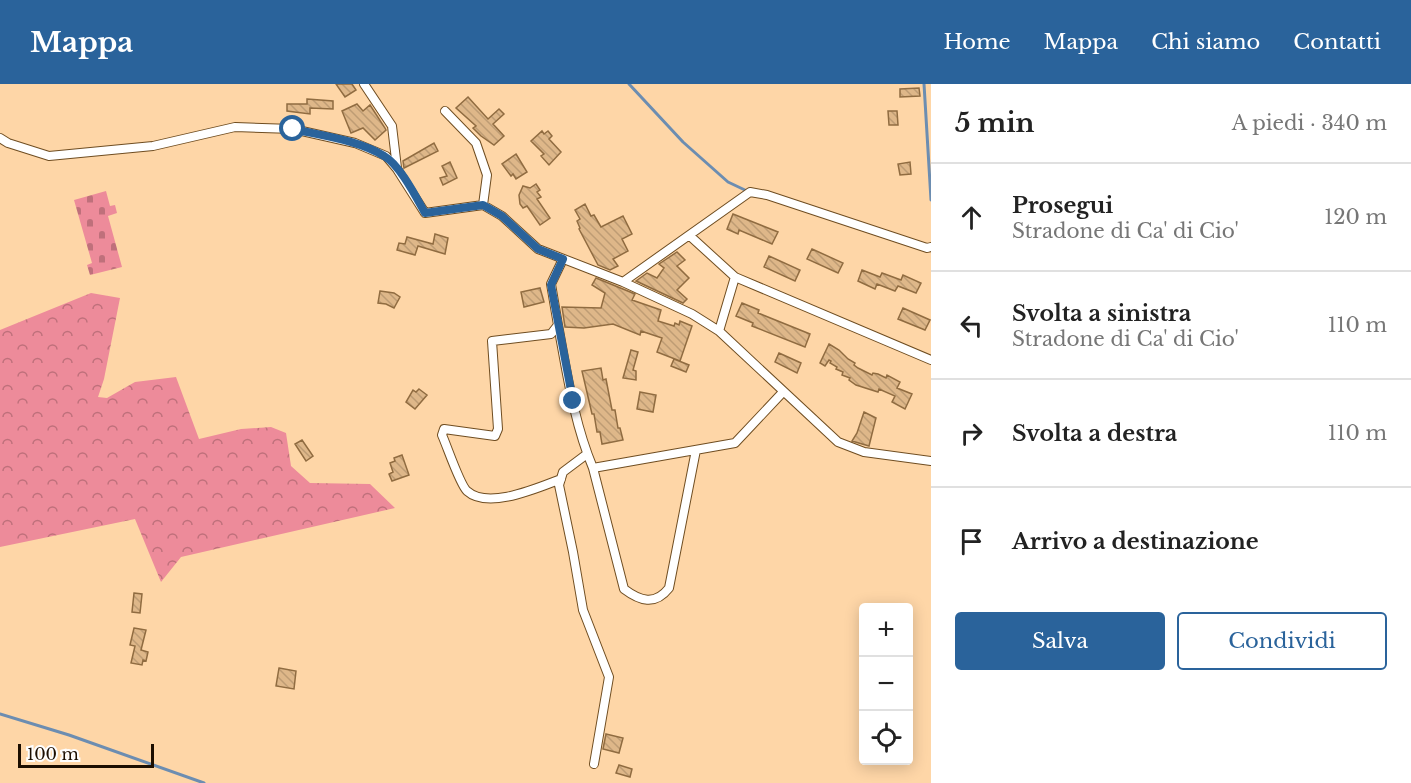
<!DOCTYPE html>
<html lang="it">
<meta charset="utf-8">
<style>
body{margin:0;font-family:"Libre Baskerville",serif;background:#f6f6f6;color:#222}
.controls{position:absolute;right:18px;bottom:18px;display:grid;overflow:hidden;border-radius:6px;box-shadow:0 3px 15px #0003}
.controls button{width:54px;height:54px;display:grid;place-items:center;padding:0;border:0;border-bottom:2px solid #e0e0e0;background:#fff;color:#222;font:30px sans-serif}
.scale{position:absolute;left:18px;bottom:15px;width:136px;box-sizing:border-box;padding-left:6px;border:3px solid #1c0e00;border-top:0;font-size:16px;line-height:21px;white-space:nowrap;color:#1c0e00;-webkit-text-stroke:4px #fefefe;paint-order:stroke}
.stop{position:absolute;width:18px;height:18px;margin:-14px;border:4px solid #2a639b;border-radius:50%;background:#fff}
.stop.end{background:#2a639b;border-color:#fff;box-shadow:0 2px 6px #0008}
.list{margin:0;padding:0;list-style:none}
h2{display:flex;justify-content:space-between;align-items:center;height:78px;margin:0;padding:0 24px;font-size:26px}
h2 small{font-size:20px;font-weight:400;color:#767676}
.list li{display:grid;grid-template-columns:39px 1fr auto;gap:18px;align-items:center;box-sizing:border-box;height:108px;padding:0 24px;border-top:2px solid #e0e0e0}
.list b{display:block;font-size:22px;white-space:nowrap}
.list p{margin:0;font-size:20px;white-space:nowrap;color:#767676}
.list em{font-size:20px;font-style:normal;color:#767676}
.actions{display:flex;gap:12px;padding:18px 24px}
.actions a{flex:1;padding:14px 0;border:2px solid #2a639b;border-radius:6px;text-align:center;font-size:21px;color:#2a639b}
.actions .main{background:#2a639b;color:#fff}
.icon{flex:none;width:33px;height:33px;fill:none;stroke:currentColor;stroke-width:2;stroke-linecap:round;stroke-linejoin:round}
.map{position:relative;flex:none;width:931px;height:699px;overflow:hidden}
header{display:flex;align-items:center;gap:36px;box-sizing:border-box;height:84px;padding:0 30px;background:#2a639b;color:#fff}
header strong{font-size:28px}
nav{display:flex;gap:33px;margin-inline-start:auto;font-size:21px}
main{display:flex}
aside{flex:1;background:#fff}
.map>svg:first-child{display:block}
.forest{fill:url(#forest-crowns)}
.cemetery{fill:url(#cemetery-stones)}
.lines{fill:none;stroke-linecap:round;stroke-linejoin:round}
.stream{stroke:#6c8db1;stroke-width:3}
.building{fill:url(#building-back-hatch);stroke:#906c41;stroke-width:1.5}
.minor-casing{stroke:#6f4d21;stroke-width:10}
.minor{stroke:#fff;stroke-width:8}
.route{stroke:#2a639b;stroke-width:8}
</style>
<header>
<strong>Mappa</strong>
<nav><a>Home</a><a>Mappa</a><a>Chi siamo</a><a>Contatti</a></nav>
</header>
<main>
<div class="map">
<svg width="931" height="699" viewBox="0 0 931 699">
<defs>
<pattern id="forest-crowns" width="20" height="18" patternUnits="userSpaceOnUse" patternTransform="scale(1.5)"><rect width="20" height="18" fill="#ed8b9a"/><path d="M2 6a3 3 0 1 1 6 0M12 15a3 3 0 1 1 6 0" fill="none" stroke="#bf707b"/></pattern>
<pattern id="cemetery-stones" width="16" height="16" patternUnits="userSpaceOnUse" patternTransform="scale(1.5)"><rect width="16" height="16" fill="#ed8b9a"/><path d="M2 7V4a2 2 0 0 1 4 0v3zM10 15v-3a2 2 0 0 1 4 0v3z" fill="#bf707b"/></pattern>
<pattern id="building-back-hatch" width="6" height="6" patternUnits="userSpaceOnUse" patternTransform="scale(1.5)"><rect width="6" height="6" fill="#deb789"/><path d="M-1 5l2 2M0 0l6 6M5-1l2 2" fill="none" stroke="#be9c74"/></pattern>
</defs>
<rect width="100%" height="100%" fill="#fed6a7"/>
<path class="forest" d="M91,209l29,5 -16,81 -6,18 9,1 28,-16 41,-5 23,62 42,-10 30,-2 15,6 5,33 19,17 60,1 25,24 -214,49 -20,25 -26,-63 -135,28v-217z"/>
<path class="cemetery" d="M106,107l4,15 5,-1 2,8 -9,3 14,51 -32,8 -3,-10 5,-2 -18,-63z"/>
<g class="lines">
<path class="stream" d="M629,0l54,58 45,40 19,9
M924,0l7,116
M0,630l69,21 135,48"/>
</g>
<path class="building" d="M336,0h16l4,6 -11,7z
M919,4l1,8 -20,1v-8z
M468,13l20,22 11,-10 5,5 -11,10 11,12 -10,9 -13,-9 -8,-8 3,-2 -20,-18z
M307,15l26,2v8l-23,-1v6l-23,-3v-7h20z
M357,20l6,7 7,-6 15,23 1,2 -11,10 -12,-12 -12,5 -9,-22z
M888,27h9l1,14h-9z
M542,47l2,3 4,-3 4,5 -3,3 12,13 -12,13 -8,-9 3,-2 -13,-13z
M434,59l4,8 -34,17 -1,-7z
M516,70l11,18 -11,7 -3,-5 -2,2 -9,-12z
M450,78l7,16 -14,7 -3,-7 7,-2 -5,-10z
M910,78l1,12 -11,1 -2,-11z
M536,100l4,6 -3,2 4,5 -4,2 13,19 -10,7 -13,-19 -4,2 -3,-4 -1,-9 4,-9 7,2z
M585,120l6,12 3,-1 7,12 22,-11 9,18 -10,5 6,12 -15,8 5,7 -8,4 -12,-5 -19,-36 1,-1 -3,-7 3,-2 -5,-9z
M733,130l45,18 -6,12 -33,-14 -1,4 -11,-5z
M435,150l13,4 -3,16 -27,-8 -3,9 -18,-5 2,-7 6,1 2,-7 26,7z
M812,165l31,14 -5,10 -31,-14z
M677,168l8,8 -8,6 12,12 -12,12 10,9 -4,4 -47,-22 11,-8 10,5 7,-10 -5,-4z
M769,172l31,14 -5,11 -31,-14z
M862,186l18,7 2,-4 19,7 2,-5 18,8 -5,10 -18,-7 -3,5 -18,-7 -2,5 -17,-8z
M596,194l39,16 -3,6 29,10 -3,11 16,5 1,-3 4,2 1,-4 12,5 -12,35 -23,-9 5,-14 -21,-7 -1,4 -27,-11 -29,4 -19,-1 -3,-20 39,1 4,-15 -13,-8z
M540,204l4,14 -20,5 -3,-15z
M380,207l14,2 6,4 -6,11 -8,-4 -8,-1z
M742,219l17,7 -1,3 52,21 -5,13 -53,-21 1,-3 -17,-7z
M903,224l27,12 -5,10 -27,-11z
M829,260l10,6 9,9 7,4 -1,2 4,3 14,7 1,-2 5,1 8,4 1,-3 13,7 -3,6 15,6 -7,15 -13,-7 3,-6 -16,-7 -1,3 -22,-7 -7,-5 1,-2 -8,-3 1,-3 -7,-3 1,-2 -7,-4 1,-2 -2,-1 -4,6 -5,-3z
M631,266l7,2 -5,18 3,1v9l-13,-2z
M779,269l22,10 -4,10 -22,-11z
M674,275l15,6 -3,7 -15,-6z
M601,284l2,12 3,-1 6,31h3l3,18h2l3,12 -21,4 -2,-12h-3l-3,-18h-2l-10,-43z
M419,305l8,6 -12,14 -9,-7 7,-12 3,2z
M640,308l16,3 -3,17 -16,-3z
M864,328l12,6 -7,28 -17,-5 5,-8z
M302,356l11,16 -7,5 -11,-17z
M402,371l7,20 -17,6 -3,-7 4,-2 -3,-9 5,-2 -1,-3z
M134,509l8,1 -2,19 -8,-1z
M134,544l12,2 -5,20 7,2 -2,9 -3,-1 -1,5 -11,-2 4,-17 -5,-1z
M279,584l17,3 -2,18 -18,-3z
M606,650l17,4 -4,15 -16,-4z
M619,681l13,4 -2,8 -14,-4z"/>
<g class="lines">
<g class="minor-casing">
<path id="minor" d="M364,0l28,42 5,42
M445,27l31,32 11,32 -4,30
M0,54l8,5 41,13 104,-10 82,-19 58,2 62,14 31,13 11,13 28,44 58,-8 19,11 36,33 85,33 69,32 27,17 119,111 26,10 67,9
M690,152l45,41 196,83
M623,198l127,-90 17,3 160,53 4,-1
M558,241c9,48 16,98 35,143l31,121c16,12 31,17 45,-1l27,-138
M719,247l16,-54
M587,370l-24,18 -4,13 14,67 10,58 26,67 -15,87
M593,384l142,-25 48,-51
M561,395c-24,9 -73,31 -94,12 -7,-6 -20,-45 -25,-56l2,-6 51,7 3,-7 -6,-88 59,-7 7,-9 -7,-41 12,-25"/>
</g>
<use href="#minor" class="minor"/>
</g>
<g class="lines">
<path class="route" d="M293,45c30,7 65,11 91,27 16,9 32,41 41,57l58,-8 19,11 36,33 25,10 -12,26 22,116"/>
</g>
</svg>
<div class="controls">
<button>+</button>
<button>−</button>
<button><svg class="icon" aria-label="locate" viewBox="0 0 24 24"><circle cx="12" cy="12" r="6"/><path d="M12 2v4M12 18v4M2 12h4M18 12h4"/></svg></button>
</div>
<div class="scale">100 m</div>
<div class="stop" style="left:293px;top:45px"></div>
<div class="stop end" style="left:573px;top:317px"></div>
</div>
<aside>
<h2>5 min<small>A piedi · 340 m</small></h2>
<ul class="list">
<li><svg class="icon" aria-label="ahead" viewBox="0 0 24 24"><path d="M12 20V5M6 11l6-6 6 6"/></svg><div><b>Prosegui</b><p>Stradone di Ca' di Cio'</p></div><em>120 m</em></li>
<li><svg class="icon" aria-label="left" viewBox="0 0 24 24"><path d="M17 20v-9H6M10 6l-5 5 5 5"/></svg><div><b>Svolta a sinistra</b><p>Stradone di Ca' di Cio'</p></div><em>110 m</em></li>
<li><svg class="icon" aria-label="right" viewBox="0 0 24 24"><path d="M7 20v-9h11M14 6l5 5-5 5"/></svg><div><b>Svolta a destra</b></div><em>110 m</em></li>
<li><svg class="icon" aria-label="arrive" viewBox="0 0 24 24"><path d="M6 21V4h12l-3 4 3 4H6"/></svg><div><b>Arrivo a destinazione</b></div></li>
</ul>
<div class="actions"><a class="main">Salva</a><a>Condividi</a></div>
</aside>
</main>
